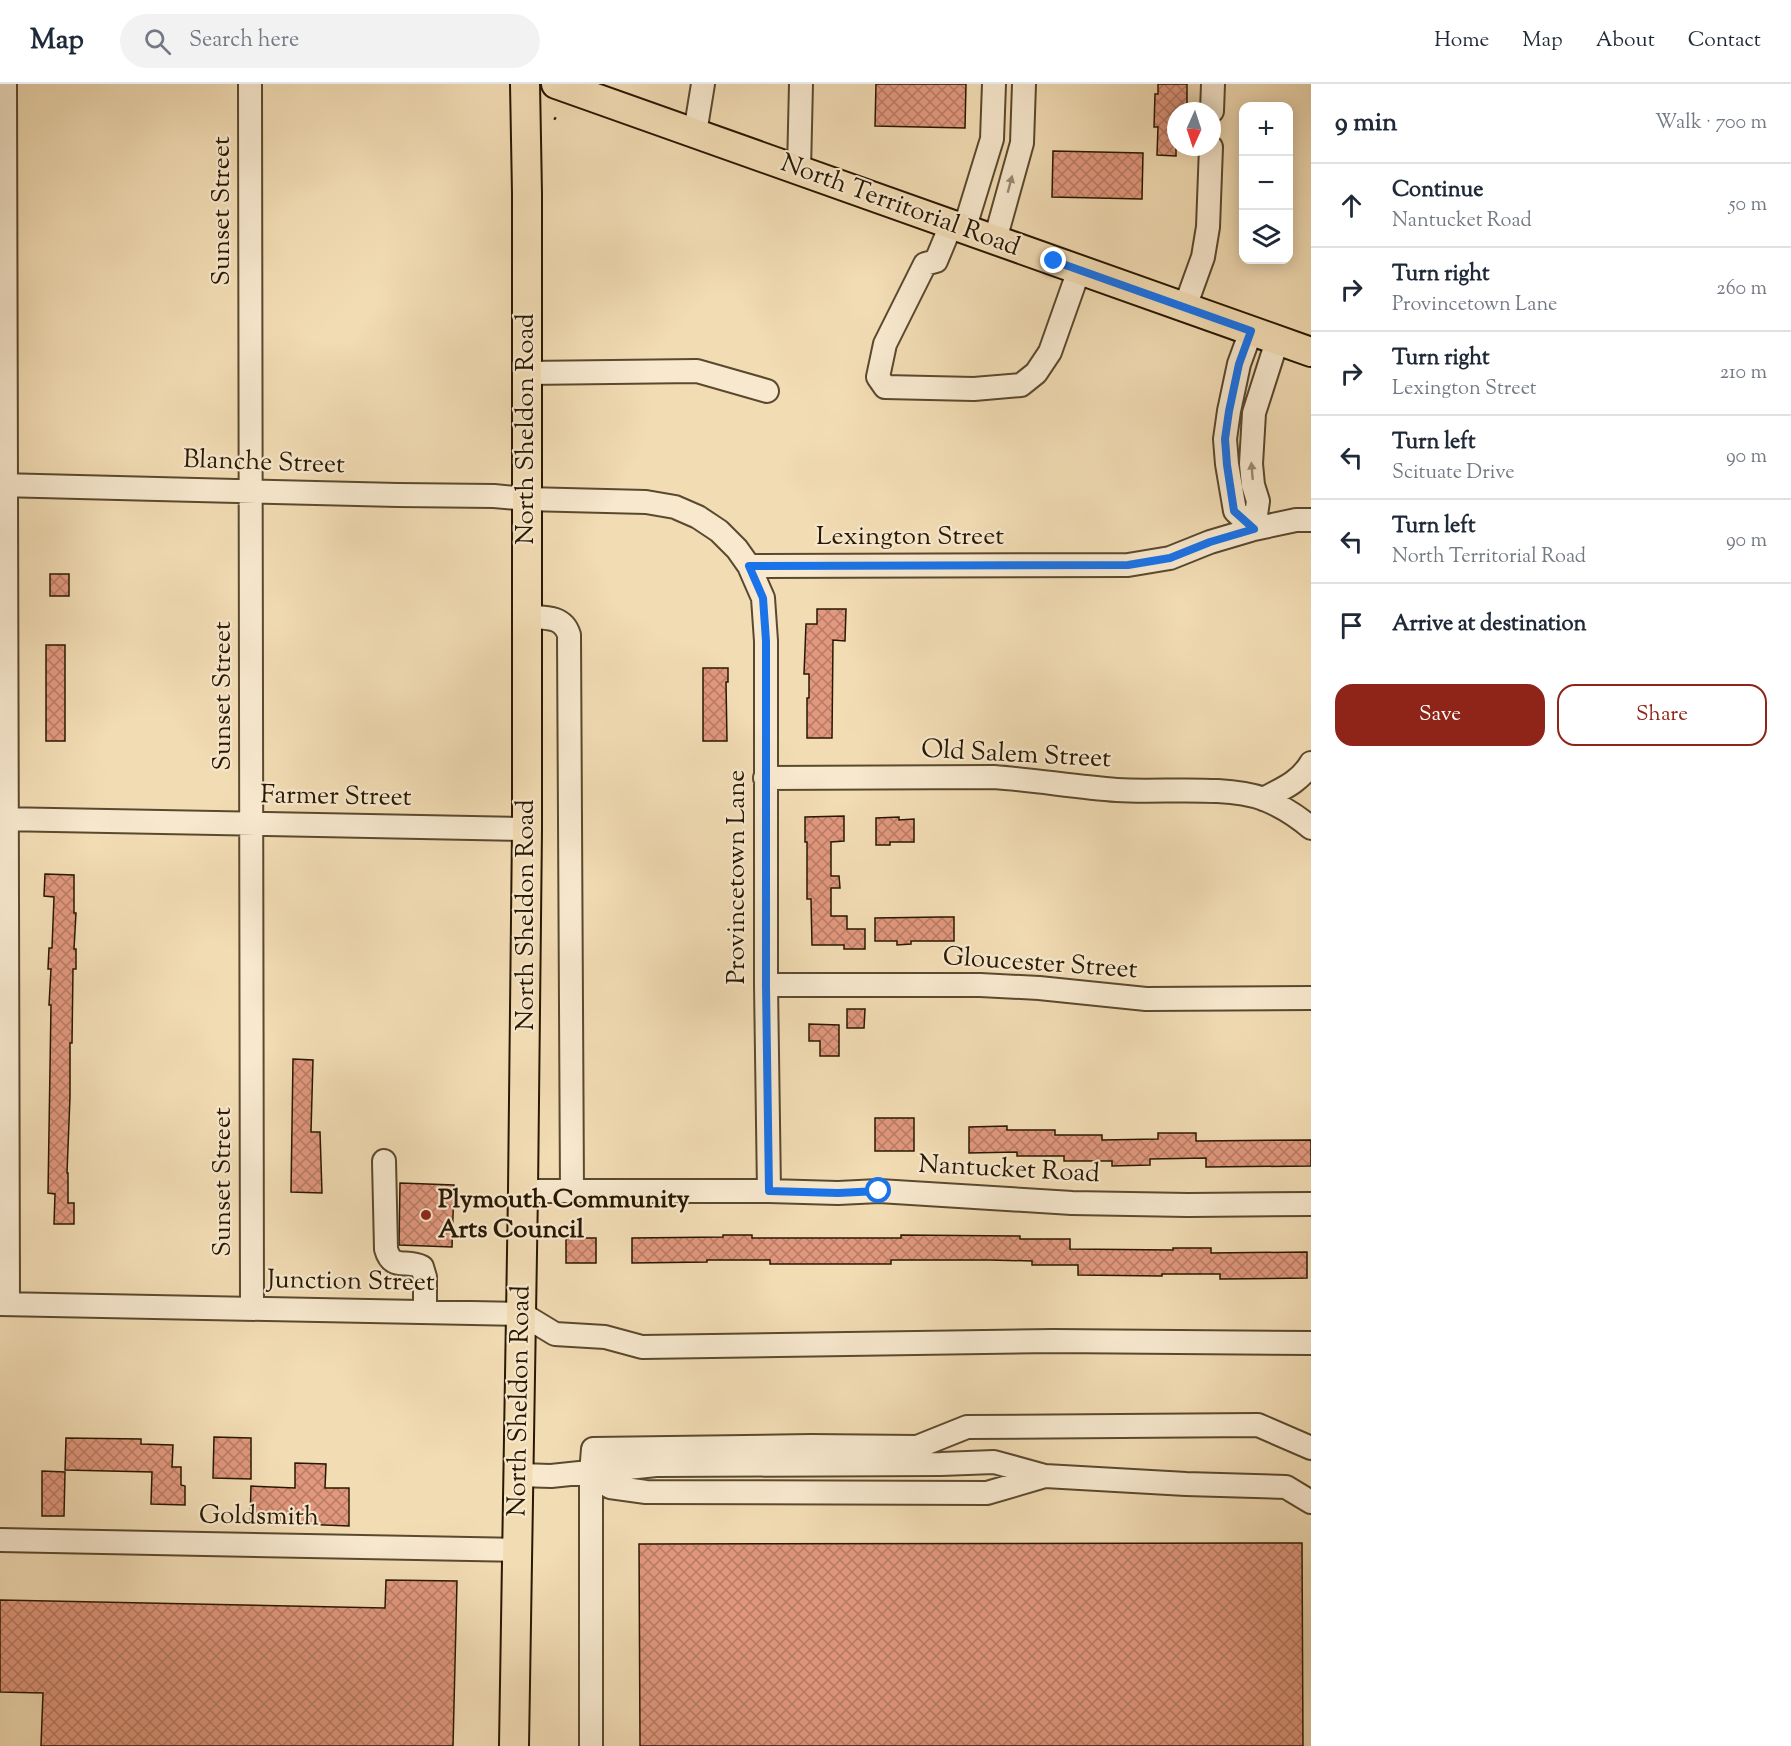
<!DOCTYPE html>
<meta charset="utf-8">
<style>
body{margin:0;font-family:"Sorts Mill Goudy",serif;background:#f2f2f3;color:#1f2937}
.controls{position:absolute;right:18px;top:18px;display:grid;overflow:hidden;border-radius:12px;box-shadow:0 3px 15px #0003}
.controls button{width:54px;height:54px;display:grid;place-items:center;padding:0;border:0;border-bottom:2px solid #e0e1e3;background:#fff;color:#1f2937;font:30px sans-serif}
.compass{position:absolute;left:1167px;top:18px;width:54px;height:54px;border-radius:50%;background:#fff;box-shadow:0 3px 15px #0003;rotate:183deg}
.stop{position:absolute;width:18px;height:18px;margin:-14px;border:4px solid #1a73e8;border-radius:50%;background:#fff}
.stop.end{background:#1a73e8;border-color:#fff;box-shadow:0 2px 6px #0008}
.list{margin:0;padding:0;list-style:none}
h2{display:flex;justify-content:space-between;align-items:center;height:78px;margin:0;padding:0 24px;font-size:26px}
h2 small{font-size:20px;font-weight:400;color:#747a83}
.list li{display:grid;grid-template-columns:39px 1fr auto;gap:18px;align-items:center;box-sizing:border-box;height:84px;padding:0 24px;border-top:2px solid #e0e1e3}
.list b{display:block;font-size:22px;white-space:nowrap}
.list p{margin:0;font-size:20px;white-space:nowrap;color:#747a83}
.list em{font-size:20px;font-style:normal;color:#747a83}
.actions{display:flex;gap:12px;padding:18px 24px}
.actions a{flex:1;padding:14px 0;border:2px solid #8f2418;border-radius:18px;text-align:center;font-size:21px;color:#8f2418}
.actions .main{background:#8f2418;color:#fff}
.icon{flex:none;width:33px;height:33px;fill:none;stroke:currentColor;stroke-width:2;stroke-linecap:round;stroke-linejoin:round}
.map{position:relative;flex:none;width:1311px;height:1662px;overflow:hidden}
header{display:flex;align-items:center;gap:36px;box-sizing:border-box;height:84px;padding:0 30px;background:#fff;border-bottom:2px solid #e0e1e3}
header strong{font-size:28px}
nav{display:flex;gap:33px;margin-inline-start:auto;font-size:21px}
.search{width:420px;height:54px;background:#f2f2f3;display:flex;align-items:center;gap:15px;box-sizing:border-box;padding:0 21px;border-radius:33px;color:#747a83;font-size:22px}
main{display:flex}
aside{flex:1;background:#fff}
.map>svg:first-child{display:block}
.building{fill:url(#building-cross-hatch);stroke:#281802;stroke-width:1.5}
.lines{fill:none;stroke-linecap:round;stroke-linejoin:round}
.minor-casing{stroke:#5a492e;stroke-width:26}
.major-casing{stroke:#281802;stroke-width:32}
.path{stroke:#281802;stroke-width:3;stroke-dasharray:4.5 3;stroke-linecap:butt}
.minor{stroke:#f7e8ce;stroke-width:22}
.major{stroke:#f2dcb4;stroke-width:28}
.oneway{fill:#9a8a72}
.route{stroke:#1a73e8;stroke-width:8}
.poi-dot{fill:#8f2418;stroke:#f7e8ce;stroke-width:2}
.labels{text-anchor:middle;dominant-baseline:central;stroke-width:4.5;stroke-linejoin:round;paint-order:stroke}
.street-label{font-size:26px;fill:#281802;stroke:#f7e8ce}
.poi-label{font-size:26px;font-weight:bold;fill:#281802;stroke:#f7e8ce;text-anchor:start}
</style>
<header>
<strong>Map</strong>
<div class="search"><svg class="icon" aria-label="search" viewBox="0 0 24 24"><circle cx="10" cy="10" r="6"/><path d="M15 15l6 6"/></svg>Search here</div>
<nav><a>Home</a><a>Map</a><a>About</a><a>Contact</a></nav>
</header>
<main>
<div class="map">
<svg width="1311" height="1662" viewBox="0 0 1311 1662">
<defs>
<pattern id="building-cross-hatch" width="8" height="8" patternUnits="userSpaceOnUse" patternTransform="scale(1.5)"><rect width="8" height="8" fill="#e2987e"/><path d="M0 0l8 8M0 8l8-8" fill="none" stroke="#b77b65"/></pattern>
</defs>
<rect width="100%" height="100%" fill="#f2dcb4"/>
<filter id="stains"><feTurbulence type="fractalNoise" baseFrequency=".00333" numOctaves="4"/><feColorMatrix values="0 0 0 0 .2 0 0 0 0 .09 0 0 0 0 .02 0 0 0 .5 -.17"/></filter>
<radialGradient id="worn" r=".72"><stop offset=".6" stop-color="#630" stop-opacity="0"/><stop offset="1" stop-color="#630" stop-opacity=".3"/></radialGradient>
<path class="building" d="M876,0h90l-1,44 -90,-2z
M1158,0h29v27h-11v45l-19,-1 1,-28h-4l1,-33h3z
M1053,67l90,2 -1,46 -90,-2z
M50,490h19v22h-19z
M817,525h29l-1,32 -12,-1 -1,98h-25v-40h2v-24h-5l2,-50h11z
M46,561h19v96h-19z
M703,584h25v14h-2l1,59h-24z
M844,732v25l-13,1v34h8l1,12h-9v28h16v13h18v20h-21v-4h-32l-1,-46h-4v-57h-2v-25z
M899,733v3l15,-1v23h-24v3h-14v-27z
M45,790l29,1v38h2l-2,36h2v20h-3l-1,74h-2v54l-3,76h1v30h6v21h-20l1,-30 -7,-1 3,-188h-2l2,-36h-3l1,-21h3l2,-51 -10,-1z
M941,833h13v24h-43v3l-14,1v-4h-22v-23z
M847,925h18l-1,19h-17z
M809,940l30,1v31h-19v-15h-11z
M293,975l20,1 -2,72h9l2,61 -31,-1z
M875,1034h39v33h-39z
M1007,1042v4h48v5h47v5l56,-1v-6h38v8l115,-1v26l-105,1v-9l-56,1v6l-38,1v-5h-48v-5h-47v-4l-48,1v-26z
M400,1099l54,2 -2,62 -53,-2z
M723,1151h29v3h149v-3l119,1v3h50v10l103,1v-2h38v5l96,-1v26l-87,1v-5h-58v2l-84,-1v-10h-46v-4l-42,-1h-99v4h-121v-4h-63v2l-75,1v-25l91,-1z
M566,1154h30v25h-30z
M214,1353l37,1v41l-38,-1z
M66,1354l75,1v5l32,1 -1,22h9v18l4,1v19l-34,-1 1,-32 -87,-2z
M295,1379l31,1 -1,24h24v38l-99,-4 1,-36 44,2z
M42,1387l23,1 -1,44h-22z
M1302,1459l1,203h-663l-1,-202z
M386,1496l71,1 -4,165h-412l2,-53 -43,-1v-92l385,8z"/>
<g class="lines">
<g class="minor-casing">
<path id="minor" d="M5,0l3,1220
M250,0l2,1225
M1212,27l1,-27
M695,49l8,-49
M799,86l2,-86
M951,141l-15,36 -11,3 -40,80 -7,33 7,10 89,2 47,-4 15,-12 14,-21 29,-82
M964,146l28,-91 2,-55
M995,156l27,-97 2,-59
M1185,223l18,-50 5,-30 3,-80
M1251,247l-12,33 -10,47 -4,28 2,25 8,47 19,18
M526,289l171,-2 70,20
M0,401l398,10 96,1 32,3 120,3 29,5 23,10 21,14 18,18 12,17 379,-1 42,-7 40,-16 44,-13 42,-9h15
M1254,445l4,-28 -5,-16 -2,-21 3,-51 23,-72
M749,482l14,32 3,43v344l3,206
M526,533c18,1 37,-2 43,18l3,556
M765,694l229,-1c41,3 82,10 123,13 44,3 107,-5 147,9 17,7 33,17 47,29
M1263,715c19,-10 37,-17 48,-36
M0,735l527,10
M766,901h214l59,3 107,11 165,-1
M384,1077l2,88c6,22 20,10 36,18l3,10v35
M523,1107h246l69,2 41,-2 193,12 116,2 123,-1
M0,1220l522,10 33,20 50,3 37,10 411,-6 258,2
M591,1389l19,14 36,5 341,1 58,-17 141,8 100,3 25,15
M519,1391l32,1 105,-11 285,-1 53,-2 51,14
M0,1456l518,10
M591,1662v-273l2,-24 218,-3 106,1 50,-20 291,-2 53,23"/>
</g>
<g class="major-casing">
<path id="major" d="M556,0l755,268
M514,1662l9,-555 4,-362v-635l-2,-110"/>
</g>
<path class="path" d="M554,34l2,1"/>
<use href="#minor" class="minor"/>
<use href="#major" class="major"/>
</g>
<defs><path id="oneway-solid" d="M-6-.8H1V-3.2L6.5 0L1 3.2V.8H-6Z" transform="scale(1.5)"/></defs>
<g class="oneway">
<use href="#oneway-solid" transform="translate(1010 100) rotate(-75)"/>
<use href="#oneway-solid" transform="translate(1252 387) rotate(-95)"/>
</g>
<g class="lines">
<path class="route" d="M879,1107l-41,2 -69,-2 -3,-205v-345l-3,-43 -14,-32 379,-1 42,-7 40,-16 44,-13 -20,-18 -7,-46 -2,-26 4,-28 10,-47 12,-33 -197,-70"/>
</g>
<circle class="poi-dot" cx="426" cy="1131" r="6"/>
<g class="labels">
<g class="street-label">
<text transform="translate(900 122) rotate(20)">North Territorial Road</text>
<text transform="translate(222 127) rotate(-90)">Sunset Street</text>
<text transform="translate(526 345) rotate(-90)">North Sheldon Road</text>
<text transform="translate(264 379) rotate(2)">Blanche Street</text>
<text x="910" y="453">Lexington Street</text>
<text transform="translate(223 612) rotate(-90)">Sunset Street</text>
<text transform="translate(1016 671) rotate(3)">Old Salem Street</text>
<text transform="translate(336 713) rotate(1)">Farmer Street</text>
<text transform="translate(737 793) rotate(-90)">Provincetown Lane</text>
<text transform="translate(526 831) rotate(-90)">North Sheldon Road</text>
<text transform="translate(1040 880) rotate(4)">Gloucester Street</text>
<text transform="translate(1009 1086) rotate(3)">Nantucket Road</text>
<text transform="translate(223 1098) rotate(-90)">Sunset Street</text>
<text transform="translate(351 1198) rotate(1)">Junction Street</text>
<text transform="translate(520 1317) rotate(-89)">North Sheldon Road</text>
<text transform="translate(259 1433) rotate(1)">Goldsmith</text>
</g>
<g class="poi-label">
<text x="438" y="1116">Plymouth Community<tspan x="438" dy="30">Arts Council</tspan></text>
</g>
</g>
<rect width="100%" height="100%" filter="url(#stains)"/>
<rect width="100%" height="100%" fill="url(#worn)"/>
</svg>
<div class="controls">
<button>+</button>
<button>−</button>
<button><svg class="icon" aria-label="layers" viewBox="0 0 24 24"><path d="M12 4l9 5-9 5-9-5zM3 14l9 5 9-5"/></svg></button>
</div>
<svg class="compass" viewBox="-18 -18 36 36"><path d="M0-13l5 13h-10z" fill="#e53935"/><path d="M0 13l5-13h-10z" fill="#747a83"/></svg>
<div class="stop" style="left:879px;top:1107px"></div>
<div class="stop end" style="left:1054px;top:177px"></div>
</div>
<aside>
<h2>9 min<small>Walk · 700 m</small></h2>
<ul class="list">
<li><svg class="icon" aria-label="ahead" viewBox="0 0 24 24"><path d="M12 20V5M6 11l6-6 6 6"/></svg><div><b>Continue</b><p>Nantucket Road</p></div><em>50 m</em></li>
<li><svg class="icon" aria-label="right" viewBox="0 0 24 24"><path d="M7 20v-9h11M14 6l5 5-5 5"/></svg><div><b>Turn right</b><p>Provincetown Lane</p></div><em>260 m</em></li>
<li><svg class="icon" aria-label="right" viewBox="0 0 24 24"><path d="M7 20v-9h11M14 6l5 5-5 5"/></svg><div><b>Turn right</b><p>Lexington Street</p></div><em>210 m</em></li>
<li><svg class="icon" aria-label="left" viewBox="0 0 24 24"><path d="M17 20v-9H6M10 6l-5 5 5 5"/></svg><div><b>Turn left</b><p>Scituate Drive</p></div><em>90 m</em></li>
<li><svg class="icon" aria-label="left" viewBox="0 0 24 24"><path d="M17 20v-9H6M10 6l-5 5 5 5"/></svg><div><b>Turn left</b><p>North Territorial Road</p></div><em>90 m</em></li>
<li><svg class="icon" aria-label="arrive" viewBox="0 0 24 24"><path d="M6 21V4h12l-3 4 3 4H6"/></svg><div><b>Arrive at destination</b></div></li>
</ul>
<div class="actions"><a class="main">Save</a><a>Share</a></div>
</aside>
</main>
